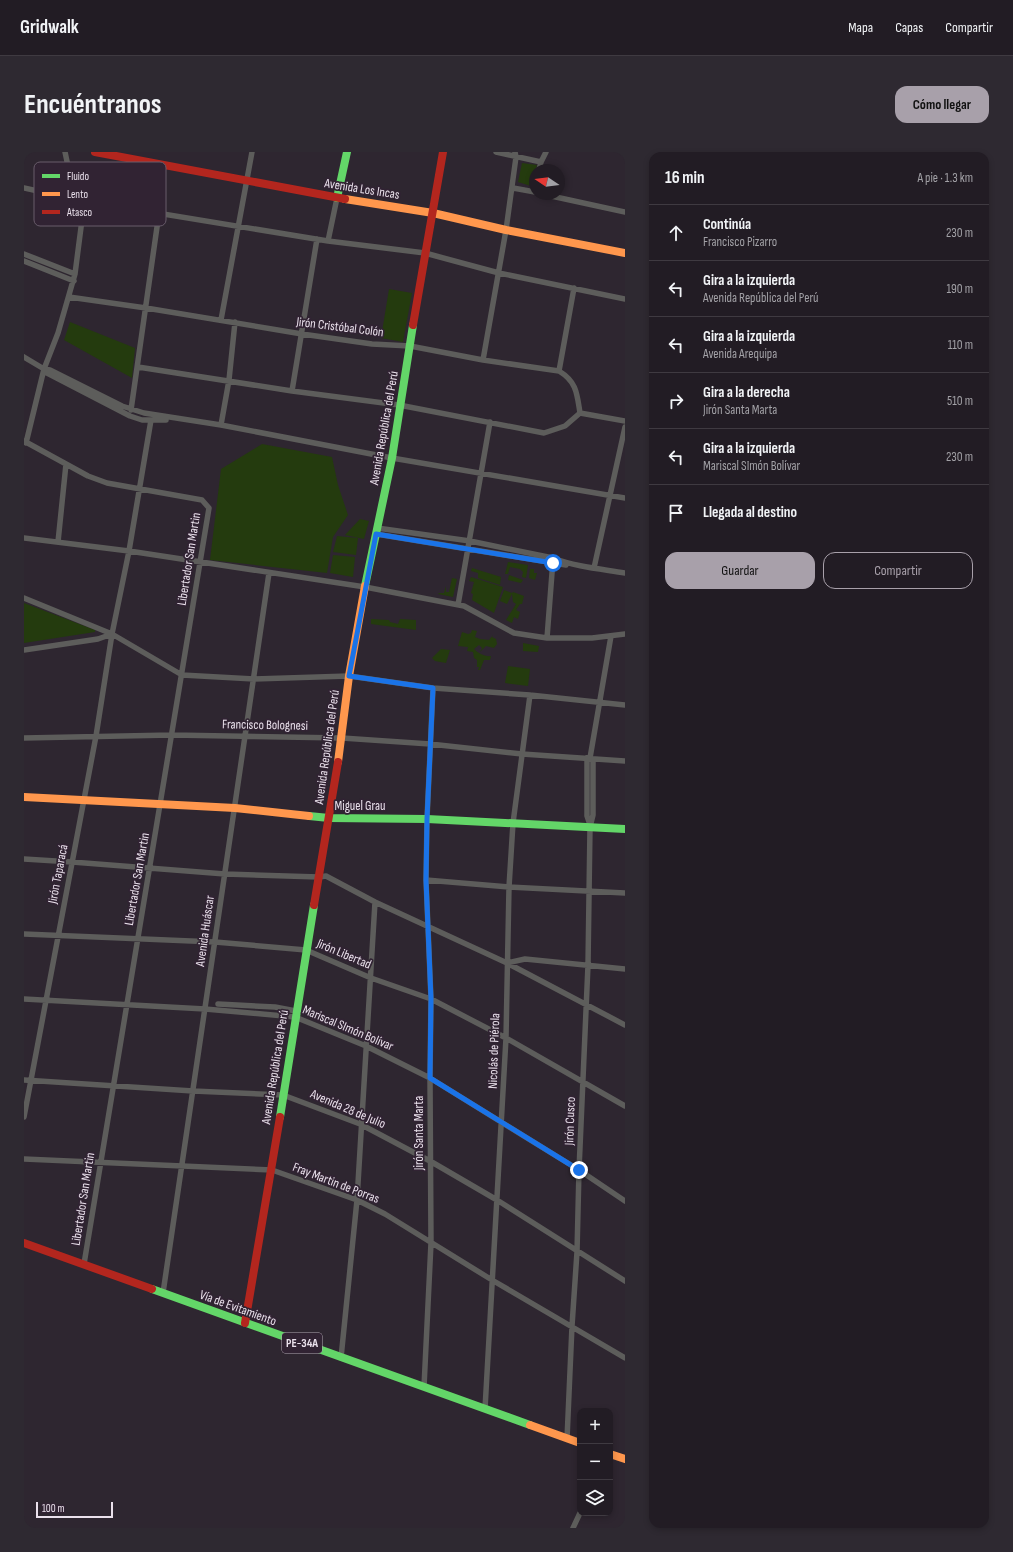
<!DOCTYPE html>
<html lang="es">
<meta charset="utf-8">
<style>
body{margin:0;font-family:"Sofia Sans Condensed",sans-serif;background:#2e2931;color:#f1f3f6}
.controls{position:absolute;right:12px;bottom:12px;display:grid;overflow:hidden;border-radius:8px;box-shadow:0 2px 6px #0003}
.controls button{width:36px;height:36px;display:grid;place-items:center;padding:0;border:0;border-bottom:1px solid #3f3a41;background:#221c24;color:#f1f3f6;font:20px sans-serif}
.compass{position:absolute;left:505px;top:12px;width:36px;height:36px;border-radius:50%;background:#221c24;box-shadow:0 2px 6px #0003;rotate:283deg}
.scale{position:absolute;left:12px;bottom:10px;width:77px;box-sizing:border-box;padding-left:4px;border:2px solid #eae1ec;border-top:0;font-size:11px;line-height:14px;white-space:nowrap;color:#eae1ec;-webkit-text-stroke:3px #312333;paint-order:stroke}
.stop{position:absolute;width:12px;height:12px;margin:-9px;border:3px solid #1a73e8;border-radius:50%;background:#fff}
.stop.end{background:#1a73e8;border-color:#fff;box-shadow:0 1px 4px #0008}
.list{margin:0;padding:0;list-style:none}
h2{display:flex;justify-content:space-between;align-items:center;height:52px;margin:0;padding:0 16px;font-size:17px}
h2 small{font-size:13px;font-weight:400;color:#a2a1a6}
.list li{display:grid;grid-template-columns:26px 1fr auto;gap:12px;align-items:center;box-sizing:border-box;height:56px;padding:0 16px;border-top:1px solid #3f3a41}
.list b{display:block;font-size:15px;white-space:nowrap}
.list p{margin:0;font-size:13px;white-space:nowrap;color:#a2a1a6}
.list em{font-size:13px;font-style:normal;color:#a2a1a6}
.actions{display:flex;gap:8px;padding:12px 16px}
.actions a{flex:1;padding:9px 0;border:1px solid #a8a0aa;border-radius:12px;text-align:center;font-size:14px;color:#a8a0aa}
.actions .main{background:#a8a0aa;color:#111}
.icon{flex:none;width:22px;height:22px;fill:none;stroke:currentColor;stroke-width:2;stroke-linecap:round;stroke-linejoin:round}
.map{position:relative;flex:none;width:601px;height:1376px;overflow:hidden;border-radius:12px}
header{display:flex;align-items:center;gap:24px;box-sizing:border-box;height:56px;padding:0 20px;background:#221c24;border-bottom:1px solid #3f3a41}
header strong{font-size:19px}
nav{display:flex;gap:22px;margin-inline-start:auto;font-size:14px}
.intro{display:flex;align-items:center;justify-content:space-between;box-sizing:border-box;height:96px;padding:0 24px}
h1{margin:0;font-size:28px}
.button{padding:10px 18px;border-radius:12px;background:#a8a0aa;color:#111;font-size:14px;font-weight:700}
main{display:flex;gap:24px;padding:0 24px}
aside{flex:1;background:#221c24;border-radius:12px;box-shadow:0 2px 6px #0003}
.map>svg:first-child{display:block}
.green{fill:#243b0e}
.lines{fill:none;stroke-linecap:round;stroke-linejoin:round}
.street{stroke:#5d5d5b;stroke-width:5.5}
.fast{stroke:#63d668;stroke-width:8}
.slow{stroke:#ff974d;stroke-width:8}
.jam{stroke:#b3261e;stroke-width:8}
.route{stroke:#1a73e8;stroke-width:5}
.labels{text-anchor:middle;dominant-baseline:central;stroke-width:3.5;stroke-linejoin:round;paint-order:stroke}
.shield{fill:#312333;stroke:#b2a8b4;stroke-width:1}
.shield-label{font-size:12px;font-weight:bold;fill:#eae1ec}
.street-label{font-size:13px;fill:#eae1ec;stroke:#312333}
.key{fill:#312333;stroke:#685c6a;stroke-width:1}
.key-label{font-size:11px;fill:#eae1ec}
</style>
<header>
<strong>Gridwalk</strong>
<nav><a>Mapa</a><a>Capas</a><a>Compartir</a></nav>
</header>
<div class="intro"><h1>Encuéntranos</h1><a class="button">Cómo llegar</a></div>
<main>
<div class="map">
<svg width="601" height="1376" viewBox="0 0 601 1376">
<rect width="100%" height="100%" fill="#2e2630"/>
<path class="green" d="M498,11l15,2 -6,21 -13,-4z
M365,137l23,4 -9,49 -22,-4z
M46,170l65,26 -3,30 -68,-38z
M238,292l70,13 6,28 10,30 -15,22 -6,36 -117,-13 11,-91z
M336,367l9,2 -5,18 -19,-4z
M313,384l21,2 -2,17 -23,-3z
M309,403l22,2 -2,20 -23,-4z
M484,410l20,3 -2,13 -4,-1 1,-5 -3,-3 -10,-2 -2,7h-3z
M448,416l29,9 -1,8 -22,-7v-5l-7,-2z
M506,417h4v4h3l-2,7 -6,-2z
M485,423l14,5 -2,3 -13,-3z
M447,425l32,10 -9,26 -22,-13 1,-6 -2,-1 3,-11 -5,-1z
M428,426l5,1 -4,18 -15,-3 1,-1h5l2,-7v6h3z
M480,438l8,3 1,-1 11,4 -2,8h-2l-4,6 4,2 -2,7 -4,-2 -2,6 -6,-3 10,-16 -3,-2 -1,-8 -5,10 -7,-3z
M0,451l71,27v2l-71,11z
M347,467l18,1 1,2 8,2 2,-5 16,1v10l-45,-6z
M448,478l5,1 -2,6 5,2 9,1 4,-5 -1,2 4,2 1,5 -3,4 -8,-2 -6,6 2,-4 -3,-3 -5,4c4,4 11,8 17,7l-1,4h-6l-4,10h-2l1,-3h-2v-7l-3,-2 -1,-6 -6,-1 1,-4 -10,-1 4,-14 6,2 3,-1z
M499,491l16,3 -1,6 -15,-1z
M417,497l9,1 -4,13 -11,-2 -3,-3z
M484,514l22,3 -2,17 -23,-3z"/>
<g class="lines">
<path class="street" d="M472,0l45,10
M515,18l2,-8 5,-10
M0,36l54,12 250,41 97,12 74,20 126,26
M489,36l22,4
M518,42l83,18
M304,89l9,-43
M0,102l51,20
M0,109l50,20
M45,145l77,11 156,26 70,10 38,2 73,14 76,11c18,11 18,23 21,42
M197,168l31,-168
M0,205l20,12 6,1 72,36 22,7 77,12 171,33 233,40
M459,208l23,-130 10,-73 -1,-5
M114,215l154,24 107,14 145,28 21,-7 15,-13
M20,217l3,4 83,43 12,4h24
M535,219l15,-83
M268,239l25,-152
M107,258l28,-197
M556,261l45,8
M197,273l8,-45 6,-58
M0,289l64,35 19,7 95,17 7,8 -125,756
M2,291l18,-74 14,-36 17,-59 8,-62 -11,-27 -7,-33
M353,376l93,13 83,17c23,9 48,11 72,15
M352,382l190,31
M0,386l105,13 236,36 99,19 50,27 33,5h45l33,-4
M34,390l8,-78
M570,416l31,-141
M0,446l88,36 70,41 72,4 95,-3 84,12 97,7 95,10
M434,453l32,-183
M523,486l6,-78
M0,498l74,-11 14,-5
M0,586l148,-3 170,3 88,6 92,10 103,7
M563,606v58l3,9
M566,606l21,-122
M0,707l48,3 153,12 94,3 7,-1 49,26 132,61 118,62
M402,728l83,7 116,6
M0,782l191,8 91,8 65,28 60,21 75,39 119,68
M483,811l18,-4 100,10
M0,847l181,10 90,8 71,29 64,32 149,92 46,31
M194,852l57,3 21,4
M0,928l169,11 90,4 77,29 70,37 67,39 128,81
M0,965l72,-381 16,-102 17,-83 22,-131
M0,1007l248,11 85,30 28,14 107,66 133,78
M139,1141l106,-720
M317,1206l16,-158 18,-298
M400,1235l7,-144 -1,-165 1,-79 -5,-119 1,-61 6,-131
M461,1257l21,-371 3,-151 4,-64 17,-128
M543,1287l5,-113 5,-74 2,-82 9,-205 2,-138 3,-12v-56
M549,1376l7,-15"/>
<path class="fast" d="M313,46l10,-46
M341,434l27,-128 21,-133
M285,664l20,2 98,1 198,10
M256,965l34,-212
M128,1137l378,136"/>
<path class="slow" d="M321,47l88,14 73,17 119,23
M314,610l11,-86 16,-90
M0,645l211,11 74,8
M506,1273l50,18
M586,1302l15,5"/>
<path class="jam" d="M71,0l250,47
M389,173l30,-173
M290,753l24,-143
M0,1091l128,46
M221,1171l35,-206"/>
</g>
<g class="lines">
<path class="route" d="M529,411l-177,-29 -27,142 84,12 -6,131 -1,61 5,119 -1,79 149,92"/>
</g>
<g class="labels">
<rect class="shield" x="258" y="1181" width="40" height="20" rx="3"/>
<g class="shield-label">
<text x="278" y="1191">PE-34A</text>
</g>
<g class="street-label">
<text transform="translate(338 37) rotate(9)">Avenida Los Incas</text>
<text transform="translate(316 175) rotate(7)">Jirón Cristóbal Colón</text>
<text transform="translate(360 276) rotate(-80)">Avenida República del Perú</text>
<text transform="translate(165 407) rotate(-81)">Libertador San Martin</text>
<text transform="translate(241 573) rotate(1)">Francisco Bolognesi</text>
<text transform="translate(303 595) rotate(-82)">Avenida República del Perú</text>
<text x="336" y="654">Miguel Grau</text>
<text transform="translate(34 722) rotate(-79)">Jirón Taparacá</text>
<text transform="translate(113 727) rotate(-80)">Libertador San Martin</text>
<text transform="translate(181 779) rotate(-82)">Avenida Huáscar</text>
<text transform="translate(320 802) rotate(23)">Jirón Libertad</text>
<text transform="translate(324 876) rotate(23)">Mariscal SImón Bolívar</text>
<text transform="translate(470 899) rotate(-88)">Nicolás de Piérola</text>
<text transform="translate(251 915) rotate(-81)">Avenida República del Perú</text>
<text transform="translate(324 957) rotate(23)">Avenida 28 de Julio</text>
<text transform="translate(546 969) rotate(-88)">Jirón Cusco</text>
<text transform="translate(395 981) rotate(-90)">Jirón Santa Marta</text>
<text transform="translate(312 1031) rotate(21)">Fray Martin de Porras</text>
<text transform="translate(59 1047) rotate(-81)">Libertador San Martin</text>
<text transform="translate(214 1156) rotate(20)">Vía de Evitamiento</text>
</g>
</g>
<rect x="10" y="10" width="132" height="64" rx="6" class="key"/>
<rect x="18" y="22" width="18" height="4" fill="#63d668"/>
<rect x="18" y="40" width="18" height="4" fill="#ff974d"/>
<rect x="18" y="58" width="18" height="4" fill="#b3261e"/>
<g class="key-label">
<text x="43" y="28">Fluido</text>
<text x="43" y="46">Lento</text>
<text x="43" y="64">Atasco</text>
</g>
</svg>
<div class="controls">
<button>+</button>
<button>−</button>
<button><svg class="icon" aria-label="layers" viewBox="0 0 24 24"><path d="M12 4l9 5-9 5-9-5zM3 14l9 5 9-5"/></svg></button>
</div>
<svg class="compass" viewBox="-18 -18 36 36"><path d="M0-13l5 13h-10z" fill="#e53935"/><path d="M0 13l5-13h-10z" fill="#a2a1a6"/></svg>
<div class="scale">100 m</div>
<div class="stop" style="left:529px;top:411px"></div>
<div class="stop end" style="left:555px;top:1018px"></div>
</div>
<aside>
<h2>16 min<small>A pie · 1.3 km</small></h2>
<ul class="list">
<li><svg class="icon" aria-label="ahead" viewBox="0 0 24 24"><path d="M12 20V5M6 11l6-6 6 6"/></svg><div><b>Continúa</b><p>Francisco Pizarro</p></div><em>230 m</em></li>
<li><svg class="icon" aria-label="left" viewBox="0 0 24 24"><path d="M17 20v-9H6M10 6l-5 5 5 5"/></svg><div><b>Gira a la izquierda</b><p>Avenida República del Perú</p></div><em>190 m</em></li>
<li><svg class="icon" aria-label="left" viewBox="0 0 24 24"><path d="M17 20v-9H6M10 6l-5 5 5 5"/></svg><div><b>Gira a la izquierda</b><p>Avenida Arequipa</p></div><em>110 m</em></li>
<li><svg class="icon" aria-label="right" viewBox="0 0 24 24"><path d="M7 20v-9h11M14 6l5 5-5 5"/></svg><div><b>Gira a la derecha</b><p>Jirón Santa Marta</p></div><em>510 m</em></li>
<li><svg class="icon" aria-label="left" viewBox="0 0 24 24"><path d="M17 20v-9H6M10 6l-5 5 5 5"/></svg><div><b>Gira a la izquierda</b><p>Mariscal SImón Bolívar</p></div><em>230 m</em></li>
<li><svg class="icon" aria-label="arrive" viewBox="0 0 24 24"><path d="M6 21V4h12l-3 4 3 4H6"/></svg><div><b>Llegada al destino</b></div></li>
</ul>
<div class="actions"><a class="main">Guardar</a><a>Compartir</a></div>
</aside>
</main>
